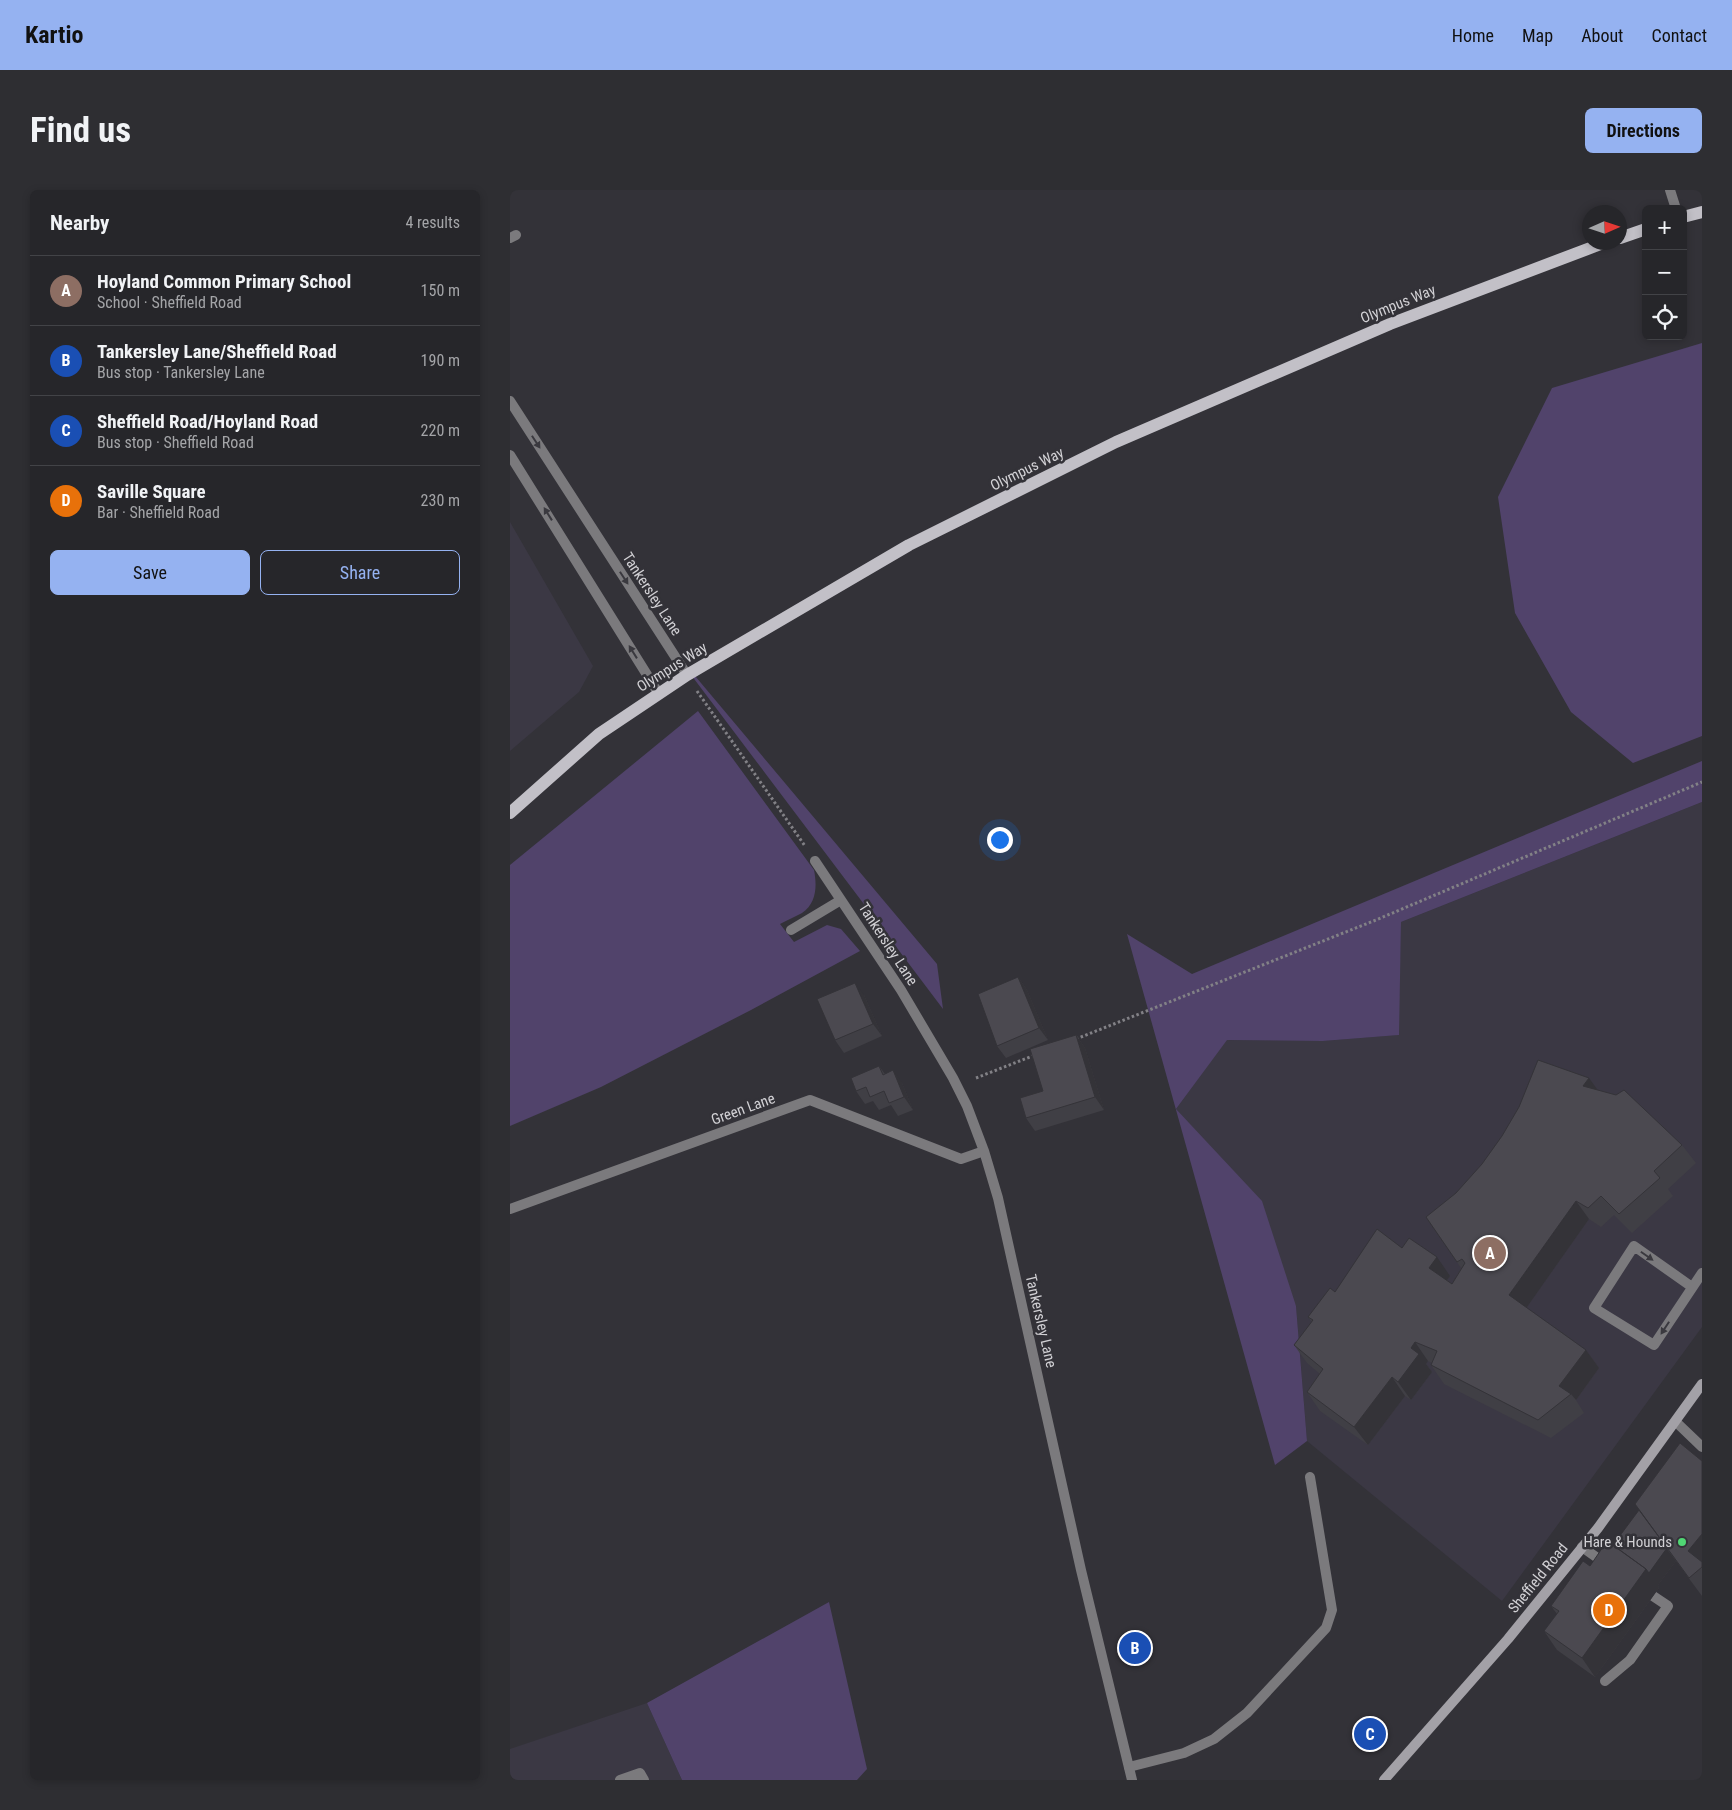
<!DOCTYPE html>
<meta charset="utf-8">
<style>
body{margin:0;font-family:"Roboto Condensed",sans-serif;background:#2e2e32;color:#f1f3f6}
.controls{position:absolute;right:15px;top:15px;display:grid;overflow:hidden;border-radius:8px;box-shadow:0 2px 8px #0003}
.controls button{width:45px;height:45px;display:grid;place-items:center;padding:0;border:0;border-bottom:1px solid #424347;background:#26262a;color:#f1f3f6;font:25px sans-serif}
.compass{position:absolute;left:1072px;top:15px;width:45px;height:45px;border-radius:50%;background:#26262a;box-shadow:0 2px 8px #0003;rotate:87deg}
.you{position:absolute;left:489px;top:649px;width:18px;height:18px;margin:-12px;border:4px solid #fff;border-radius:50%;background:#1a73e8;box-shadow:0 0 0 8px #1a73e833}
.badge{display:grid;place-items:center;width:32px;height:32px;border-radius:50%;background:#95b2f1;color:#fff;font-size:16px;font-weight:700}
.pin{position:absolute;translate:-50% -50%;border:2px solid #fff;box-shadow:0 1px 5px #0006}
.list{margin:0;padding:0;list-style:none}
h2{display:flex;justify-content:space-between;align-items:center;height:65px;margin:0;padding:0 20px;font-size:21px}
h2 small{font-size:16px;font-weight:400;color:#a4a5a8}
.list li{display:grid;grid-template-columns:32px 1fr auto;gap:15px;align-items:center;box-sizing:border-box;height:70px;padding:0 20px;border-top:1px solid #424347}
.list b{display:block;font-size:19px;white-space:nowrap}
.list p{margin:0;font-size:16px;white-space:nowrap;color:#a4a5a8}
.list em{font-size:16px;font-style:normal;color:#a4a5a8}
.actions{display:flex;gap:10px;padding:15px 20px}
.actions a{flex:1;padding:11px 0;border:1px solid #95b2f1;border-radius:8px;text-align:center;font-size:18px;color:#95b2f1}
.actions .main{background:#95b2f1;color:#111}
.icon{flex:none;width:28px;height:28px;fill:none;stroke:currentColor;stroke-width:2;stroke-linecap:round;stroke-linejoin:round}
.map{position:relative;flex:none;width:1192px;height:1590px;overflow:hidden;border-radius:8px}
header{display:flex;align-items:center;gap:30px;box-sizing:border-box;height:70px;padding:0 25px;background:#95b2f1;color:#111}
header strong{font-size:24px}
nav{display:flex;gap:28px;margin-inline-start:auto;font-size:18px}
.intro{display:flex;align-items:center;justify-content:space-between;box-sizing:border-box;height:120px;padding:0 30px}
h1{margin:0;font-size:35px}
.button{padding:12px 22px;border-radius:8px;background:#95b2f1;color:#111;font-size:18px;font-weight:700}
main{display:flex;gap:30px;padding:0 30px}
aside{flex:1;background:#26262a;border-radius:8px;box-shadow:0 2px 8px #0003}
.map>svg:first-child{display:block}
.built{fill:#3b3844}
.green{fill:#51436b}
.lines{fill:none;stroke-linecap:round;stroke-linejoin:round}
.path{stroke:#828186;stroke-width:3;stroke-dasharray:2.5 2.5;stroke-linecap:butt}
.service{stroke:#7b7a7d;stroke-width:10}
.minor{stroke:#7b7a7d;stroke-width:10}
.secondary{stroke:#a3a1a7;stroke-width:10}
.primary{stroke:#c2c0c7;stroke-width:12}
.wall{fill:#403f45}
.shaded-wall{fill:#343338}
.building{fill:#4b4950;stroke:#343338}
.oneway{fill:#3a393f}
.poi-dot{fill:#50d674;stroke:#333238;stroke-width:2}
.labels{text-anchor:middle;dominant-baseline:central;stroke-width:5;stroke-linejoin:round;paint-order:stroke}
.street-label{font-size:15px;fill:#d2d1d5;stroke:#333238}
.poi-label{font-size:15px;fill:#d2d1d5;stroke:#333238;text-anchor:end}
</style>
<header>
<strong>Kartio</strong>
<nav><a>Home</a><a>Map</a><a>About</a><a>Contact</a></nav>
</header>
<div class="intro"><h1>Find us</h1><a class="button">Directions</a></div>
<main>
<aside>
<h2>Nearby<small>4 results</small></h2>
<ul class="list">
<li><span class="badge" style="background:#8d6e63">A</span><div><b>Hoyland Common Primary School</b><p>School · Sheffield Road</p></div><em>150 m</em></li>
<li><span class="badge" style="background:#1a4fb4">B</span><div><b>Tankersley Lane/Sheffield Road</b><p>Bus stop · Tankersley Lane</p></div><em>190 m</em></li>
<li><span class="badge" style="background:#1a4fb4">C</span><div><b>Sheffield Road/Hoyland Road</b><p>Bus stop · Sheffield Road</p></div><em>220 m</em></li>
<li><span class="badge" style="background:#e8710a">D</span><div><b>Saville Square</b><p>Bar · Sheffield Road</p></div><em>230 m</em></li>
</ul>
<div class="actions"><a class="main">Save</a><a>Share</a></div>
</aside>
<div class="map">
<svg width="1192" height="1590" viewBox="0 0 1192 1590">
<rect width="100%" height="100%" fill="#333238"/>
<path class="built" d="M0,332l83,144 -14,26 -69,59z
M1192,612v525l-200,274 -195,-160 -11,-135 -120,-197 50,-69 97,1 75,-6 3,-113z
M137,1513l35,77h-172v-31z"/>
<path class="green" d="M1192,153v393l-69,27 -62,-51 -56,-99 -17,-116 54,-109z
M154,449l273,325 6,45z
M188,521l116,159c3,15 3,33 -12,43 -7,4 -15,7 -22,11l14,18 33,-17 14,4 19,22 -109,59 -150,77 -91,39v-261z
M1192,571v41l-301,120 -2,113 -76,6 -96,-1 -51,69 86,92 34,105 11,135 -32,24 -148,-531 65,40z
M319,1412l38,167 -10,11h-175l-35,-77z"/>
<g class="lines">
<path class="path" d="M187,501l108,155
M566,849l300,-119 326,-138
M466,888l59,-23"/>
<path class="service" d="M1182,1097l-58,-41 -40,62 60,37 48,-72
M1072,1357l24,17
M1095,1491l25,-21 38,-54 -15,-10
M619,1577l55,-14 30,-14 33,-26 79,-85 6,-18 -22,-133
M110,1590l20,-7 4,7"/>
<path class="minor" d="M1160,0l6,19
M0,48l6,-3
M0,211l177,274
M0,265l149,239
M305,671l86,129 52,88 14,28 17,45 14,47 83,372 51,210
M281,740l50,-30
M0,1019l300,-109 151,59 23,-8
M1166,1232l26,25"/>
<path class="secondary" d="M874,1590l124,-141 90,-111 104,-144"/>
<path class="primary" d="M1173,27l19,-5
M1110,48l26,-9
M0,623l89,-79 88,-59 222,-130 207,-103 274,-118 216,-82"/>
</g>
<path class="wall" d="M508,787l9,13 21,50 -42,18 -9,-12z
M354,805l18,41 -38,17 -9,-13z
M566,845l9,13 19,62 -69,21 -9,-13z
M369,876l6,8 17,9 11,27 -15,6 -7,-11 -12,5 -6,-9 -8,3 -9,-13z
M1088,900l84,55 14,18 -28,26 5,7 -41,37 -18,-18 -13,12 -12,-8 -63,89 60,42 13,18 -23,32 8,13 -33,25 -107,-54 -13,-19 1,-2 -4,-2 -2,3 6,8 -21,28 -6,-4 -37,49 -48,-34 -13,-19 13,-18 -13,-11 -13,-18 18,-23 -4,-5 27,-25 67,-44 48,28 -3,4 5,4 9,-16 -35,-51z
M1192,1271v135l-26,-35 -18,24 1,3 -64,89 -38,-27 -13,-19 13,-17 -6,-8 39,-40 23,-21z"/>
<path class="shaded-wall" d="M508,787l9,13 21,50 -9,-12z
M345,793l9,12 18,41 -9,-12z
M566,845l9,13 19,62 -9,-13z
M383,880l9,13 11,27 -9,-13z
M1079,888l13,18 -19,-10z
M1066,1011l13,18 -67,95 -13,-19z
M927,1067l13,19 -8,11 -13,-19z
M905,1152l13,19 -2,3 6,8 -21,28 -13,-18 13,-34z
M1076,1160l13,18 -23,32 -5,-6 -12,-8z
M882,1187l13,19 -37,49 -14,-18z
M1192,1344v33l-14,-16z
M1156,1358l10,13 -18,24 1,3 -64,89 -13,-19 64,-89z"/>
<path class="building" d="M508,787l21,51 -42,18 -19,-52z
M345,793l18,41 -38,16 -18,-41z
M566,845l19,62 -69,21 -6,-20 23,-7 -13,-42z
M1028,870l51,18 -6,8 33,9 8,-5 58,55 -28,26 6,7 -41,36 -18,-18 -13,12 -12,-7 -67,94 77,55 -27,36 12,8 -33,26 -107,-55 6,-14 -22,-9 -4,6 8,6 -21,28 -6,-5 -38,50 -47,-35 16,-23 -29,-24 19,-25 -5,-3 22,-29 5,4 42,-63 25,19 7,-10 28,19 -8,11 23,16 13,-21 -3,-4 -5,3 -31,-45 30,-24 26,-29 20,-28 17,-29z
M369,876l4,9 10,-5 11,27 -15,6 -5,-12 -14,6 -4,-10 -10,4 -5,-13z
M1170,1253l22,18v73l-14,17 14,11v5l-13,11 -54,-74z
M1129,1320l28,38 -18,25 -3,-4 -33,-24z
M1097,1351l39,28 -64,89 -38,-27 15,-20 -8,-5 32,-45 7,5z"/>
<defs><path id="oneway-solid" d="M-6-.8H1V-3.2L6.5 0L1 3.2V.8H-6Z" transform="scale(1.25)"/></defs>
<g class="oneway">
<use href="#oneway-solid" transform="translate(26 252) rotate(57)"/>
<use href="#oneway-solid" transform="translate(38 324) rotate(-122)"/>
<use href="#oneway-solid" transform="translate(114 388) rotate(57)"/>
<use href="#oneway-solid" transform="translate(123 462) rotate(-122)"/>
<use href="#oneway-solid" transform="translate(1137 1066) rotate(35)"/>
<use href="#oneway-solid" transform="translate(1155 1138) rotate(123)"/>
</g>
<circle class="poi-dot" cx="1172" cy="1352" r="5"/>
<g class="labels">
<g class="street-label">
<text transform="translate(888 114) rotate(-22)">Olympus Way</text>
<text transform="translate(517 279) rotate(-26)">Olympus Way</text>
<text transform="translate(142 404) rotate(57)">Tankersley Lane</text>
<text transform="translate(162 477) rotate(-32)">Olympus Way</text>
<text transform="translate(378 754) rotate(57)">Tankersley Lane</text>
<text transform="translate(233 919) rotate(-20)">Green Lane</text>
<text transform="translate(531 1131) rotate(77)">Tankersley Lane</text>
<text transform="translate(1028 1388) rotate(-51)">Sheffield Road</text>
</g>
<g class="poi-label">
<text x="1162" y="1352">Hare &amp; Hounds</text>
</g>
</g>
</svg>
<div class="controls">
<button>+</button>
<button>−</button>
<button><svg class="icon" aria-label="locate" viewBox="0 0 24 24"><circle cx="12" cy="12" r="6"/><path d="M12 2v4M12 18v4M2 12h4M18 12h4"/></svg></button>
</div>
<svg class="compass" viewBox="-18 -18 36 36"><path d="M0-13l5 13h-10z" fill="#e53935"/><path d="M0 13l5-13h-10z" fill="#a4a5a8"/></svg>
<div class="you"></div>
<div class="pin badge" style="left:980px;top:1063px;background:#8d6e63">A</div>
<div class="pin badge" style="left:625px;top:1458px;background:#1a4fb4">B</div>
<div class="pin badge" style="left:860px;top:1544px;background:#1a4fb4">C</div>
<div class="pin badge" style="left:1099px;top:1420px;background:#e8710a">D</div>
</div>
</main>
